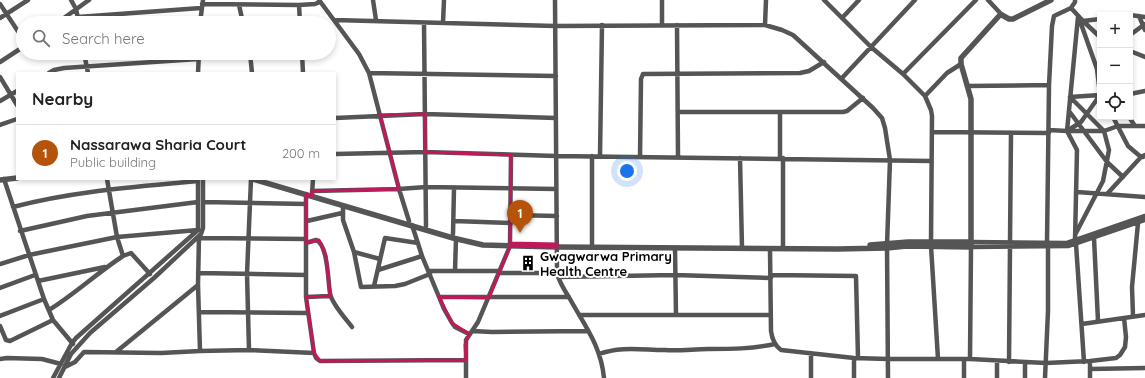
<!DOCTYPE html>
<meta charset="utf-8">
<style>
body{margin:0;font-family:Quicksand,sans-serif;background:#f2f2f2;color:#222}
.controls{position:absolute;right:12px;top:12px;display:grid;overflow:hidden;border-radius:0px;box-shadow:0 2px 6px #0003}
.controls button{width:36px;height:36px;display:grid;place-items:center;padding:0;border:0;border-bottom:1px solid #e0e0e0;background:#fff;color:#222;font:20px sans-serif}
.you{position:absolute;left:627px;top:171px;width:14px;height:14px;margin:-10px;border:3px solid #fff;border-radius:50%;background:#1a73e8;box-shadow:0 0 0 6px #1a73e833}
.badge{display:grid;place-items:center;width:26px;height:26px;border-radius:50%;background:#b45309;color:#fff;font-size:13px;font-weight:700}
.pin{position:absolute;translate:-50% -33px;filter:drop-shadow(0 1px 2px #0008)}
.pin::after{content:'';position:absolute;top:21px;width:14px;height:12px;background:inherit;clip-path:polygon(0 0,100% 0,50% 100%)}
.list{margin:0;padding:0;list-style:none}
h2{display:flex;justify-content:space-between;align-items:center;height:52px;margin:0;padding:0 16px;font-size:17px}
h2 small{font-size:13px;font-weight:400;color:#767676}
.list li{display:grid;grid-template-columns:26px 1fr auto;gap:12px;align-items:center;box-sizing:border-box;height:56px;padding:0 16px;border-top:1px solid #e0e0e0}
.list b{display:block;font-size:15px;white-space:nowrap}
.list p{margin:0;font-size:13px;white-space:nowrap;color:#767676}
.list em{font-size:13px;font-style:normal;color:#767676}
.icon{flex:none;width:22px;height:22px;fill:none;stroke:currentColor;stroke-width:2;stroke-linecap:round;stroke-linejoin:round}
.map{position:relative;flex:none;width:1145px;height:378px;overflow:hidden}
.search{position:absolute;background:#fff;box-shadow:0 2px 6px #0003;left:16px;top:16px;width:320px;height:44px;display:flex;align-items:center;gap:10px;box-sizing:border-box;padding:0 14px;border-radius:22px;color:#767676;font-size:15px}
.panel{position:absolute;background:#fff;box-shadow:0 2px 6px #0003;left:16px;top:72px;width:320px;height:108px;border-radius:0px}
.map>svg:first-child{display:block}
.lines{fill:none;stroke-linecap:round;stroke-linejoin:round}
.minor{stroke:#555;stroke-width:4.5}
.tertiary{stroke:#555;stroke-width:5.5}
.marked{fill:none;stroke:#c2185b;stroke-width:3;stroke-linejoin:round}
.labels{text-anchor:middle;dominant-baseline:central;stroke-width:4;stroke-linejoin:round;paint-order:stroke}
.poi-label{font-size:13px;font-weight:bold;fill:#000;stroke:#fff;text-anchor:start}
</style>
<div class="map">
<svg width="1145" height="378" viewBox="0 0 1145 378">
<rect width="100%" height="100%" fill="#fff"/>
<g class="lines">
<path class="minor" d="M71,0l5,9 3,14
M319,0l40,54 10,19 30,116 10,32
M373,0l3,20
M555,0l2,273c2,9 8,18 13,26 15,27 31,47 34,79
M662,0v25
M824,0l47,47 32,27 22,22 6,14 1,6 -1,126
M988,0l14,15
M0,4l23,35
M202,4l97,1 16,-1 5,-2
M239,5l4,18
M299,5l1,18
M1071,8l12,13 17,-2
M1130,15l15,2
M1139,16l6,14
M78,17l123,-9
M0,18l28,-18
M842,18l17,-18
M1079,18l18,51 3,25
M334,20l221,6 210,-1 17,5 11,5 80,73 9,10 3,10 5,32 -3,85 1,133
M1083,21l17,16
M57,23l32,-23
M200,23l3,-23
M424,23l2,203
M443,23l1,-23
M677,25l1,132
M765,25l1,-25
M1130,35l15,-11
M1130,51l15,6
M84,53l4,20
M250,53l2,20
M302,53l1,20
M0,62l23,-15
M49,73l5,-3 10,-2 134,-9
M198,73l1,-20
M369,73l187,3
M903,74l73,-74
M0,77l17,28
M842,78l73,-78
M967,86l82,-1
M1130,94l15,-3
M925,96l22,-23 14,-9
M1070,97l34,34 5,19 -6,31 -27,52
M1070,97l30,-2
M0,101l17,-10
M1069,111l38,51 16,15
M678,112h165l4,-1 16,-13
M1113,117l15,29 13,11h2
M1129,117l6,9h1
M335,118l90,-4 131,4
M0,125l17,-6
M1049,130l18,1 10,19 -2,90
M1067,131l11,-114
M1067,131h37l14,-5h27
M1067,131l14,-9 19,-27
M932,132l117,1
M335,154l90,-2 131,4 375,5
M592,156v88
M600,156l2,-131
M640,157l1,-78 2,-5 157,-1 9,-2 15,-9
M740,158l2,90
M780,158v-46
M4,179l40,120 9,21 20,24
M312,191l87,-2 27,-2 130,2
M1077,192l68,5
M306,194v103l8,56 2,5 4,3 146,-1
M312,194l1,-15
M1107,194l34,-37 4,-2
M203,202l103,2
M343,206v14l11,32 7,35 34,-1 10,-2 25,-10
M13,207c60,-16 123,-20 185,-26
M511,215l46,1
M307,221l35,-8
M454,221l57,2
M412,225l10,31 22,53 8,14 3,4 14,7
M20,231l67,-15 111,-14
M453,234l1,-46
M199,236l-1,49 2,66
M198,238l108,1
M1094,238l4,83
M971,242l96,1 78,-27
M306,243l10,-3c12,4 12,42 14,53 1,10 16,26 22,34
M510,243l1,-88
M1010,243l1,-110
M1047,243l2,-158 3,-59 2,-10 17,-8 4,-6v-2
M1076,244l8,118
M783,246v-88
M931,246l7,113
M675,248l1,67
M770,249l1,82c1,8 3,14 10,19l73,8 34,1h82l76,4 44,-2 26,-3 4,-3 5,-8 1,-10 -2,-19
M354,252l26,7
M123,256l8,-3 19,21
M0,264l29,-9 88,-18 81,-7
M378,270l44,-14
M428,271h72
M455,271l1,-32
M198,273l108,2
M499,273h58
M771,275l85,1 2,82
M558,277l117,-2 96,3
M38,281l67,-14
M374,286l11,-48 33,5
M0,288l35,-13
M306,297l24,-1
M439,297h130
M49,310c26,-16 48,-37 74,-54l-6,-19 -10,-58
M199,312l109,1
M579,315h191
M0,316l44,-17
M1133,316l-1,-29 6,-64
M1082,324l63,-9
M0,326l6,14 4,1 43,-21
M472,331l20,1 96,-1
M249,350l-2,-76 4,-95
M116,352l82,-67
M811,353v25
M599,354c22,-8 43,-4 66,-4 15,1 29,-1 43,-1 23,0 44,0 67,-5
M0,359l7,-1 35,1 19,5
M964,359v19
M970,359l1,-112 97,-1 77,-26
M1090,361v17
M1009,362l1,-115
M65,367l10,-5 9,-10 77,1 39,-2 49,-1 65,3
M1090,369l55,-1
M53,378l19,-35 4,-5 122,-108v-51
M59,378l12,-24 19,-21 64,-55 47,-44 2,-6v-49
M466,378v-38l12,-18 32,-76
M854,378v-20
M997,378v-17
M1025,378v-15
M1045,378l3,-67v-64"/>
<path class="tertiary" d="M253,179l200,59 30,7 74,2 280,2 50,-1 20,-2 64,1v-148l-10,-35v-6l38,-42 3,-1 7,4h4l38,-19
M0,180l17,-2
M870,245l38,-3h63"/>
</g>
<path class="marked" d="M425,114v38l86,3 -1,88 47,1v3l-47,-1 -21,52 -50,-1 13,26 17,11 -4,11 1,15 -146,1 -6,-8 -8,-56 24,-1 -4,-40 -7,-16 -13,3v-49l6,2v-5l87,-2 -19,-74z"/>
<defs>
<g id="building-bare" transform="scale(1.2)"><path d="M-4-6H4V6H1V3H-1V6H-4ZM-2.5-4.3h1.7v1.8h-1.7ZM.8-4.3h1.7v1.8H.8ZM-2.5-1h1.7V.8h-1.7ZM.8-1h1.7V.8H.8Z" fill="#000" stroke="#fff" stroke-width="2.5" paint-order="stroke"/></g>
</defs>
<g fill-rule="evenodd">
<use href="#building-bare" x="528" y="263"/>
</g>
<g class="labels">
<g class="poi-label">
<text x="540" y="256">Gwagwarwa Primary<tspan x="540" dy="15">Health Centre</tspan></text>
</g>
</g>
</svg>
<div class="controls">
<button>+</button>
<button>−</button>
<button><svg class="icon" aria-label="locate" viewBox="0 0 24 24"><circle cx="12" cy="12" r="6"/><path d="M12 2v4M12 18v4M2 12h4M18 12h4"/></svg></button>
</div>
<div class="you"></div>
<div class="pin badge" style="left:520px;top:233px">1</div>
<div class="search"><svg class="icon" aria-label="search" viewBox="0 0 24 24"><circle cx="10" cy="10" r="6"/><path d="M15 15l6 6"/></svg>Search here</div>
<section class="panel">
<h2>Nearby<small></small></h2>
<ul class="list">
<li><span class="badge">1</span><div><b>Nassarawa Sharia Court</b><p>Public building</p></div><em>200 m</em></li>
</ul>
</section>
</div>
